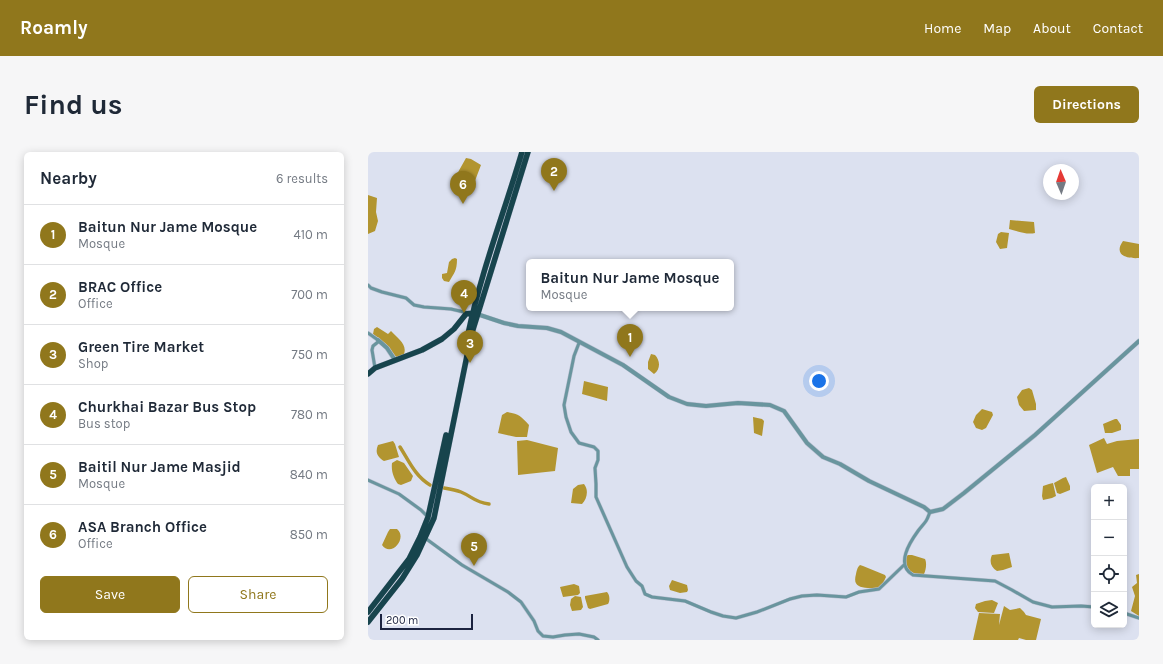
<!DOCTYPE html>
<meta charset="utf-8">
<style>
body{margin:0;font-family:Karla,sans-serif;background:#f6f6f7;color:#1f2937}
.controls{position:absolute;right:12px;bottom:12px;display:grid;overflow:hidden;border-radius:6px;box-shadow:0 2px 10px #0003}
.controls button{width:36px;height:36px;display:grid;place-items:center;padding:0;border:0;border-bottom:1px solid #e0e1e3;background:#fff;color:#1f2937;font:20px sans-serif}
.compass{position:absolute;left:675px;top:12px;width:36px;height:36px;border-radius:50%;background:#fff;box-shadow:0 2px 10px #0003;rotate:358deg}
.scale{position:absolute;left:12px;bottom:10px;width:93px;box-sizing:border-box;padding-left:4px;border:2px solid #1c2340;border-top:0;font-size:11px;line-height:14px;white-space:nowrap;color:#1c2340;-webkit-text-stroke:3px #fff;paint-order:stroke}
.you{position:absolute;left:451px;top:229px;width:14px;height:14px;margin:-10px;border:3px solid #fff;border-radius:50%;background:#1a73e8;box-shadow:0 0 0 6px #1a73e833}
.badge{display:grid;place-items:center;width:26px;height:26px;border-radius:50%;background:#90771c;color:#fff;font-size:13px;font-weight:700}
.pin{position:absolute;translate:-50% -33px;filter:drop-shadow(0 1px 2px #0008)}
.pin::after{content:'';position:absolute;top:21px;width:14px;height:12px;background:inherit;clip-path:polygon(0 0,100% 0,50% 100%)}
.popup{position:absolute;left:158px;top:107px;width:208px;height:52px;box-sizing:border-box;display:grid;place-content:center;border-radius:6px;background:#fff;filter:drop-shadow(0 1px 3px #0005);font-size:13px;white-space:nowrap;color:#747a83}
.popup b{font-size:15px;color:#1f2937}
.popup::after{content:'';position:absolute;left:50%;top:100%;margin-left:-8px;border:8px solid transparent;border-top-color:#fff}
.list{margin:0;padding:0;list-style:none}
h2{display:flex;justify-content:space-between;align-items:center;height:52px;margin:0;padding:0 16px;font-size:17px}
h2 small{font-size:13px;font-weight:400;color:#747a83}
.list li{display:grid;grid-template-columns:26px 1fr auto;gap:12px;align-items:center;box-sizing:border-box;height:60px;padding:0 16px;border-top:1px solid #e0e1e3}
.list b{display:block;font-size:15px;white-space:nowrap}
.list p{margin:0;font-size:13px;white-space:nowrap;color:#747a83}
.list em{font-size:13px;font-style:normal;color:#747a83}
.actions{display:flex;gap:8px;padding:12px 16px}
.actions a{flex:1;padding:9px 0;border:1px solid #90771c;border-radius:6px;text-align:center;font-size:14px;color:#90771c}
.actions .main{background:#90771c;color:#fff}
.icon{flex:none;width:22px;height:22px;fill:none;stroke:currentColor;stroke-width:2;stroke-linecap:round;stroke-linejoin:round}
.map{position:relative;flex:none;width:771px;height:488px;overflow:hidden;border-radius:6px}
header{display:flex;align-items:center;gap:24px;box-sizing:border-box;height:56px;padding:0 20px;background:#90771c;color:#fff}
header strong{font-size:19px}
nav{display:flex;gap:22px;margin-inline-start:auto;font-size:14px}
.intro{display:flex;align-items:center;justify-content:space-between;box-sizing:border-box;height:96px;padding:0 24px}
h1{margin:0;font-size:28px}
.button{padding:10px 18px;border-radius:6px;background:#90771c;color:#fff;font-size:14px;font-weight:700}
main{display:flex;gap:24px;padding:0 24px}
aside{flex:1;background:#fff;border-radius:6px;box-shadow:0 2px 10px #0003}
.map>svg:first-child{display:block}
.water{fill:#b29530}
.lines{fill:none;stroke-linecap:round;stroke-linejoin:round}
.canal{stroke:#b29530;stroke-width:3.5}
.minor-casing{stroke:#b9bfd0;stroke-width:4}
.tertiary-casing{stroke:#b9bfd0;stroke-width:5}
.trunk-casing{stroke:#b9bfd0;stroke-width:6}
.minor{stroke:#69959e;stroke-width:3}
.tertiary{stroke:#69959e;stroke-width:4}
.trunk{stroke:#17444d;stroke-width:5.5}
</style>
<header>
<strong>Roamly</strong>
<nav><a>Home</a><a>Map</a><a>About</a><a>Contact</a></nav>
</header>
<div class="intro"><h1>Find us</h1><a class="button">Directions</a></div>
<main>
<aside>
<h2>Nearby<small>6 results</small></h2>
<ul class="list">
<li><span class="badge">1</span><div><b>Baitun Nur Jame Mosque</b><p>Mosque</p></div><em>410 m</em></li>
<li><span class="badge">2</span><div><b>BRAC Office</b><p>Office</p></div><em>700 m</em></li>
<li><span class="badge">3</span><div><b>Green Tire Market</b><p>Shop</p></div><em>750 m</em></li>
<li><span class="badge">4</span><div><b>Churkhai Bazar Bus Stop</b><p>Bus stop</p></div><em>780 m</em></li>
<li><span class="badge">5</span><div><b>Baitil Nur Jame Masjid</b><p>Mosque</p></div><em>840 m</em></li>
<li><span class="badge">6</span><div><b>ASA Branch Office</b><p>Office</p></div><em>850 m</em></li>
</ul>
<div class="actions"><a class="main">Save</a><a>Share</a></div>
</aside>
<div class="map">
<svg width="771" height="488" viewBox="0 0 771 488">
<rect width="100%" height="100%" fill="#dce1f0"/>
<path class="water" d="M98,6l5,1 10,6 -11,29 -4,-1 -14,-6v-4z
M0,43l9,3 -1,14 2,9 -3,10 -7,3z
M642,68l24,2 1,11c-8,2 -18,-2 -26,-4z
M633,80l8,1 -2,15 -7,1 -4,-7 2,-8z
M755,89l16,3v14c-12,1 -26,-3 -16,-17z
M87,106l2,1c0,12 -3,14 -8,23l-5,-1 -2,-3v-4l5,-1 2,-11 3,-3z
M9,175l11,7 3,-3c7,8 18,14 12,25l-7,1 -10,-13 -13,-10 1,-5z
M283,202l4,1c5,5 6,14 -1,19l-6,-5v-7z
M216,229l24,6 -1,14 -25,-7z
M661,236l3,2 4,14v6l-12,1 -5,-6 -2,-8 5,-7z
M614,257l10,3 1,3 -7,13 -4,2 -6,-2 -3,-6 3,-7z
M139,260c12,2 14,4 22,13l-2,12h-11l-18,-4 4,-18z
M385,265l9,2 2,2 -2,15 -8,-3z
M747,267h2l4,6v5l-9,3h-7l-2,-9z
M736,286l3,6 10,-3 22,-2v30h-9v7h-12l-5,-9 -16,6 -8,-28z
M159,288l31,8 -3,23 -37,4 -1,-34z
M25,289l2,3 4,13 -15,4c-7,-4 -9,-9 -6,-16z
M29,308l7,3 9,13 -2,5 -10,4 -3,-1c-4,-6 -7,-12 -6,-21z
M698,325l4,9v4l-10,4 -3,-1 -3,-10 9,-5z
M216,332c5,6 3,15 -2,20l-11,-1 2,-14 5,-4z
M681,332l4,-1 3,13 -4,2 -9,2 -1,-4 1,-10z
M22,377h7c11,9 -6,29 -15,16l6,-13z
M641,401l3,14 -9,3 -6,1c-6,-4 -8,-9 -5,-16z
M540,403h4l13,4c2,4 1,11 -1,15 -7,1 -13,-1 -17,-6l-2,-11z
M492,413l3,1 22,9 1,2c-2,4 -4,9 -8,11 -3,1 -7,0 -10,0 -10,-1 -15,-3 -12,-14 1,-4 1,-6 4,-9z
M771,422v42l-8,-5 4,-15 -3,-9 5,-4 -1,-8z
M304,428l15,5 1,5 -1,2 -7,1 -10,-3 -1,-4z
M206,432l5,2 1,7 -2,2 -15,2 -3,-10z
M239,440c3,3 3,9 1,12l-18,5 -2,-1 -3,-10v-2z
M207,444l6,1 2,10 -2,3 -9,1 -2,-6 1,-6z
M624,448l6,3 -4,10 -16,-1 -3,-4 1,-4 9,-3z
M636,454l6,4 10,-2 4,4 2,3 15,4 -5,21h-10l-7,-2 -1,2h-45l6,-27 21,1 -1,11z"/>
<g class="lines">
<path class="canal" d="M32,295c9,14 15,29 30,38
M76,336c6,1 12,2 17,4 12,5 13,10 28,12"/>
<g class="minor-casing">
<path id="minor" d="M0,133l3,3 11,4 24,6 8,7 10,2 27,2 17,4
M0,181l10,7v2l-5,4 -1,4 3,18
M211,191l-5,13 -10,49 2,12 5,15 8,11 15,4 4,4v9l-3,8 1,16v13l31,70 9,14 6,5 3,8 7,3 33,4 26,11 12,4 13,2 21,-6 33,-13 12,-3 15,-1 29,2 13,-5 20,-3 25,-24
M0,328l31,14 22,16 6,6
M562,360c-1,2 -2,6 -4,9 -2,3 -5,6 -8,10 -8,11 -23,34 -5,44l82,6 17,9 21,12 19,5 29,-1 13,1
M57,386l37,27 46,27 13,10 13,19 4,10 5,5 10,1 12,-2 14,-1 15,3 4,3
M756,461l15,5"/>
</g>
<g class="tertiary-casing">
<path id="tertiary" d="M109,162l27,9 14,3 29,2 14,4 62,33 46,32 18,7 19,2 32,-3 32,2 14,6 23,32 16,14 17,7 29,17 55,26 6,5 13,-3 21,-16 71,-58 104,-94
M10,188l9,8 8,12"/>
</g>
<g class="trunk-casing">
<path id="trunk" d="M100,182c13,-62 36,-121 54,-182
M0,222l7,-6 47,-18 20,-11 12,-10 12,-15 7,-1
M0,460l41,-53 11,-22 8,-20 18,-82
M0,470l34,-43 15,-24 17,-37 37,-182 57,-184"/>
</g>
<use href="#minor" class="minor"/>
<use href="#tertiary" class="tertiary"/>
<use href="#trunk" class="trunk"/>
</g>
</svg>
<div class="controls">
<button>+</button>
<button>−</button>
<button><svg class="icon" aria-label="locate" viewBox="0 0 24 24"><circle cx="12" cy="12" r="6"/><path d="M12 2v4M12 18v4M2 12h4M18 12h4"/></svg></button>
<button><svg class="icon" aria-label="layers" viewBox="0 0 24 24"><path d="M12 4l9 5-9 5-9-5zM3 14l9 5 9-5"/></svg></button>
</div>
<svg class="compass" viewBox="-18 -18 36 36"><path d="M0-13l5 13h-10z" fill="#e53935"/><path d="M0 13l5-13h-10z" fill="#747a83"/></svg>
<div class="scale">200 m</div>
<div class="you"></div>
<div class="pin badge" style="left:262px;top:205px">1</div>
<div class="popup"><b>Baitun Nur Jame Mosque</b>Mosque</div>
<div class="pin badge" style="left:186px;top:39px">2</div>
<div class="pin badge" style="left:102px;top:211px">3</div>
<div class="pin badge" style="left:96px;top:161px">4</div>
<div class="pin badge" style="left:106px;top:414px">5</div>
<div class="pin badge" style="left:95px;top:52px">6</div>
</div>
</main>
